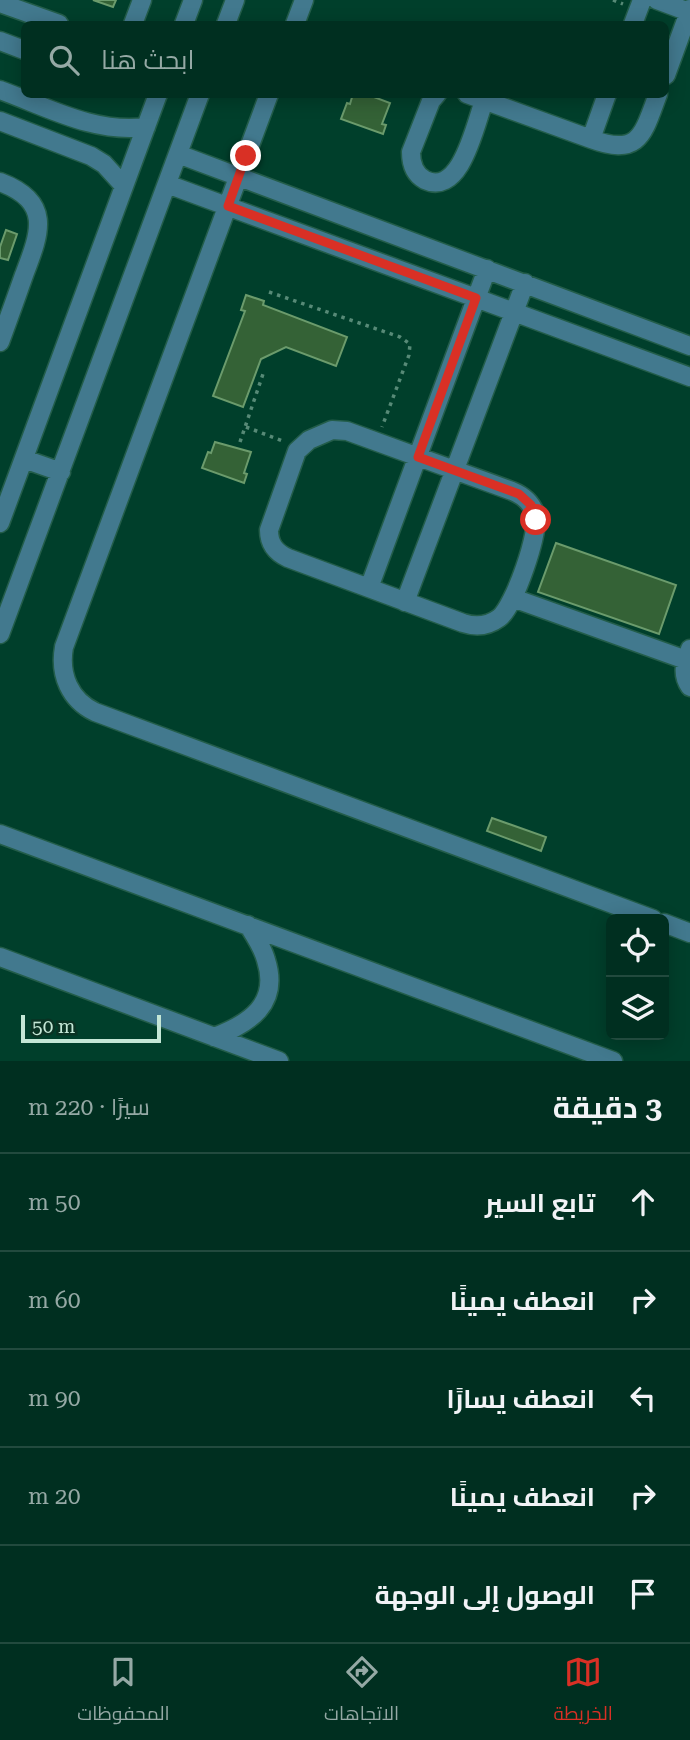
<!DOCTYPE html>
<html lang="ar">
<meta charset="utf-8">
<style>
body{margin:0;font-family:"Roboto Serif",Cairo,serif;background:#0a3729;color:#f1f3f6;direction:rtl}
.controls{position:absolute;right:21px;bottom:21px;display:grid;overflow:hidden;border-radius:10px;box-shadow:0 4px 18px #0003}
.controls button{width:63px;height:63px;display:grid;place-items:center;padding:0;border:0;border-bottom:2px solid #224a3e;background:#002f20;color:#f1f3f6;font:35px sans-serif}
.scale{position:absolute;left:21px;bottom:18px;width:140px;box-sizing:border-box;padding-left:7px;border:4px solid #c4e7d6;border-top:0;font-size:19px;line-height:24px;white-space:nowrap;color:#c4e7d6;-webkit-text-stroke:5px #0a3223;paint-order:stroke}
.stop{position:absolute;width:21px;height:21px;margin:-16px;border:5px solid #d93025;border-radius:50%;background:#fff}
.stop.end{background:#d93025;border-color:#fff;box-shadow:0 2px 7px #0008}
.list{margin:0;padding:0;list-style:none}
h2{display:flex;justify-content:space-between;align-items:center;height:91px;margin:0;padding:0 28px;font-size:30px}
h2 small{font-size:23px;font-weight:400;color:#95a9a5}
.list li{display:grid;grid-template-columns:46px 1fr auto;gap:21px;align-items:center;box-sizing:border-box;height:98px;padding:0 28px;border-top:2px solid #224a3e}
.list b{display:block;font-size:26px;white-space:nowrap}
.list em{font-size:23px;font-style:normal;color:#95a9a5}
.icon{flex:none;width:38px;height:38px;fill:none;stroke:currentColor;stroke-width:2;stroke-linecap:round;stroke-linejoin:round}
.map{position:relative;flex:none;width:690px;height:1061px;overflow:hidden;direction:ltr}
.search{position:absolute;background:#002f20;box-shadow:0 4px 18px #0003;left:21px;right:21px;top:21px;height:77px;display:flex;align-items:center;gap:18px;box-sizing:border-box;padding:0 24px;border-radius:10px;color:#95a9a5;font-size:26px}
.sheet{height:581px;background:#002f20}
nav{display:flex;justify-content:space-around;align-items:center;box-sizing:border-box;height:98px;border-top:2px solid #224a3e;background:#002f20;font-size:19px;color:#95a9a5}
nav a{display:grid;justify-items:center;gap:4px}
nav .on{color:#d93025}
.map>svg:first-child{display:block}
.building{fill:#346236;stroke:#6b9b6c;stroke-width:2}
.lines{fill:none;stroke-linecap:round;stroke-linejoin:round}
.minor-casing{stroke:#235d4a;stroke-width:21}
.path{stroke:#578a77;stroke-width:3.5;stroke-dasharray:3.5 5;stroke-linecap:butt}
.minor{stroke:#42798e;stroke-width:18}
.route{stroke:#d93025;stroke-width:9}
</style>
<div class="map">
<svg width="690" height="1061" viewBox="0 0 690 1061">
<rect width="100%" height="100%" fill="#003f2b"/>
<path class="building" d="M93,0h23l-3,7z
M353,94l12,2 1,-2 24,9 -8,21 4,1 -3,9 -42,-15 6,-16 3,1z
M6,230l11,4 -9,26 -8,-2v-11z
M246,295l18,6 -1,4 84,32 -11,29 -50,-19 -25,12 -18,48 -30,-11 32,-85 -4,-1z
M215,442l36,10 -7,21 3,1 -3,9 -42,-15 6,-16 3,1z
M556,543l120,42 -17,49 -121,-42z
M492,818l54,19 -5,14 -54,-20z"/>
<g class="lines">
<g class="minor-casing">
<path id="minor" d="M657,0l32,12
M0,3l59,21
M133,24l9,-24
M184,24l9,-24
M226,24l9,-24
M295,24l9,-24
M633,24l9,-24
M0,41l24,9
M666,75l24,-66
M0,90c47,17 95,44 146,37
M269,94l-205,553c-5,28 6,53 31,65l558,207
M437,94l-6,7 -20,51c0,11 3,22 14,28 36,17 50,-55 59,-79
M467,94l124,45
M607,94l-16,45c49,18 52,-5 67,-45
M0,121l91,35 13,8 20,22
M178,154l512,192
M0,182c53,20 40,51 24,93 -8,23 -16,45 -24,67
M167,184l523,193
M332,430l15,1 165,60c10,4 19,11 23,22 6,17 -21,94 -36,105 -11,8 -24,9 -36,5l-175,-65c-13,-6 -19,-14 -19,-28l28,-79 12,-11z
M24,459l37,13
M0,523l158,-429
M369,588l118,-319
M513,598l173,62
M405,602l120,-319
M0,634l200,-540
M690,649c-5,14 -9,25 0,38
M0,834l613,227
M664,923l26,10
M0,957l279,104
M214,1037c35,-13 66,-33 52,-77 -3,-12 -11,-24 -18,-35"/>
</g>
<path class="path" d="M613,0l10,4
M269,292l131,45 10,7 -1,11 -27,72
M246,427l37,14
M240,442l24,-71"/>
<use href="#minor" class="minor"/>
</g>
<g class="lines">
<path class="route" d="M246,156l-18,50 248,92 -58,159 101,37 12,11 5,15"/>
</g>
</svg>
<div class="controls">
<button><svg class="icon" aria-label="locate" viewBox="0 0 24 24"><circle cx="12" cy="12" r="6"/><path d="M12 2v4M12 18v4M2 12h4M18 12h4"/></svg></button>
<button><svg class="icon" aria-label="layers" viewBox="0 0 24 24"><path d="M12 4l9 5-9 5-9-5zM3 14l9 5 9-5"/></svg></button>
</div>
<div class="scale">50 m</div>
<div class="stop" style="left:536px;top:520px"></div>
<div class="stop end" style="left:246px;top:156px"></div>
<div class="search"><svg class="icon" aria-label="search" viewBox="0 0 24 24"><circle cx="10" cy="10" r="6"/><path d="M15 15l6 6"/></svg>ابحث هنا</div>
</div>
<section class="sheet">
<h2>3 دقيقة<small>سيرًا · 220 m</small></h2>
<ul class="list">
<li><svg class="icon" aria-label="ahead" viewBox="0 0 24 24"><path d="M12 20V5M6 11l6-6 6 6"/></svg><div><b>تابع السير</b></div><em>50 m</em></li>
<li><svg class="icon" aria-label="right" viewBox="0 0 24 24"><path d="M7 20v-9h11M14 6l5 5-5 5"/></svg><div><b>انعطف يمينًا</b></div><em>60 m</em></li>
<li><svg class="icon" aria-label="left" viewBox="0 0 24 24"><path d="M17 20v-9H6M10 6l-5 5 5 5"/></svg><div><b>انعطف يسارًا</b></div><em>90 m</em></li>
<li><svg class="icon" aria-label="right" viewBox="0 0 24 24"><path d="M7 20v-9h11M14 6l5 5-5 5"/></svg><div><b>انعطف يمينًا</b></div><em>20 m</em></li>
<li><svg class="icon" aria-label="arrive" viewBox="0 0 24 24"><path d="M6 21V4h12l-3 4 3 4H6"/></svg><div><b>الوصول إلى الوجهة</b></div></li>
</ul>
</section>
<nav>
<a class="on"><svg class="icon" aria-label="map" viewBox="0 0 24 24"><path d="M3 6l6-2 6 2 6-2v14l-6 2-6-2-6 2zM9 4v14M15 6v14"/></svg>الخريطة</a>
<a><svg class="icon" aria-label="directions" viewBox="0 0 24 24"><path d="M12 3l9 9-9 9-9-9zM9 14v-3h6M13 9l2 2-2 2"/></svg>الاتجاهات</a>
<a><svg class="icon" aria-label="saved" viewBox="0 0 24 24"><path d="M7 4h10v16l-5-4-5 4z"/></svg>المحفوظات</a>
</nav>
